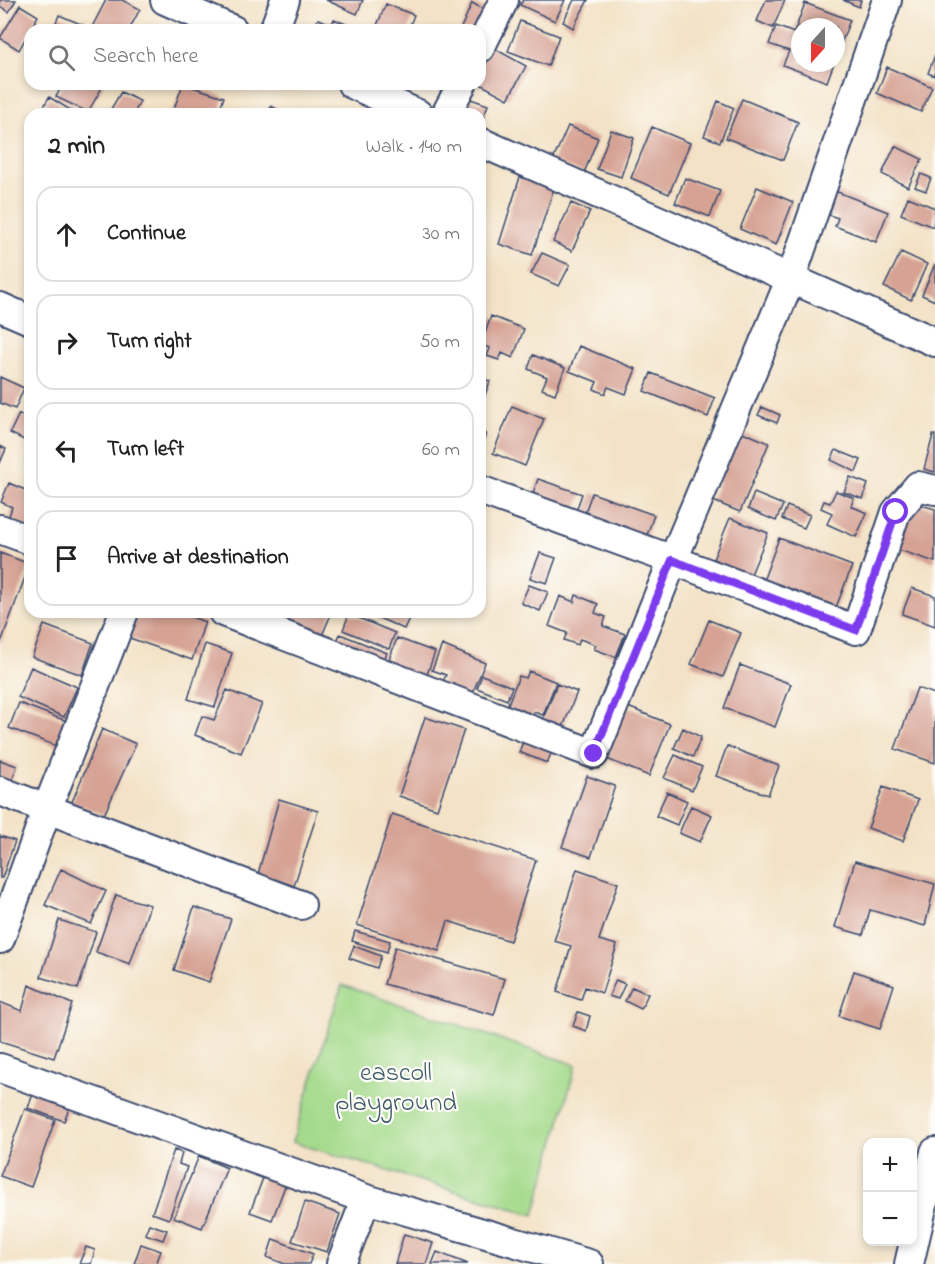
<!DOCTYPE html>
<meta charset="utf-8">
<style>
body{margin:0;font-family:"Indie Flower",sans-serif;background:#f2f2f2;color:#222}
.controls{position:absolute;right:18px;bottom:18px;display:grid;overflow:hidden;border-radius:12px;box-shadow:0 3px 9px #0003}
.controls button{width:54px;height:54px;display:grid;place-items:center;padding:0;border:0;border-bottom:2px solid #e0e0e0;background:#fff;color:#222;font:30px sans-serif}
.compass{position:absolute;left:791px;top:18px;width:54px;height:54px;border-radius:50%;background:#fff;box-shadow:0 3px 9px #0003;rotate:201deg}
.stop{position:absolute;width:18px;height:18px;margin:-14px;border:4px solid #7c3aed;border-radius:50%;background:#fff}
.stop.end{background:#7c3aed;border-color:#fff;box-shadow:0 2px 6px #0008}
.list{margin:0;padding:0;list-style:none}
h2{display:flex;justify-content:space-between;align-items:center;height:78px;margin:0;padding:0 24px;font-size:26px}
h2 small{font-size:20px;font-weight:400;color:#767676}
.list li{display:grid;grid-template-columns:39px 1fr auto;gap:18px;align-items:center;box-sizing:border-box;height:96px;margin:0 12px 12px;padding:0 12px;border:2px solid #e0e0e0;border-radius:18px}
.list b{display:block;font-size:22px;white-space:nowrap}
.list em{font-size:20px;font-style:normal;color:#767676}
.icon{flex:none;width:33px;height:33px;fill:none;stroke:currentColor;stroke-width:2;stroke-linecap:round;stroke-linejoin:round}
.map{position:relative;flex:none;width:935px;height:1264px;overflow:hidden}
.search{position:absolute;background:#fff;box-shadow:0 3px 9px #0003;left:24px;top:24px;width:462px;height:66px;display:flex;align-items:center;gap:15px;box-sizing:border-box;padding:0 21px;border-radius:18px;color:#767676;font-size:22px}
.panel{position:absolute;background:#fff;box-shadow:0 3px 9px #0003;left:24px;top:108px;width:462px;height:510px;border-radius:18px}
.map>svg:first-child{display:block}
.green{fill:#a4da8b;stroke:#608474;stroke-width:1.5}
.building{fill:#d6a294}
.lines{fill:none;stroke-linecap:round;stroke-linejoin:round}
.minor-casing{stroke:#3b4a6e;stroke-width:32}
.minor{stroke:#fff;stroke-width:28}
.route{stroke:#7c3aed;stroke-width:8}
.labels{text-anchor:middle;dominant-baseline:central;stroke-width:4.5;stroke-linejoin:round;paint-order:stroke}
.park-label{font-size:26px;fill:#3d5a69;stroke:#fdfcf7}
</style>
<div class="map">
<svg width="935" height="1264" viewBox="0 0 935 1264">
<rect width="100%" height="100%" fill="#fdfcf7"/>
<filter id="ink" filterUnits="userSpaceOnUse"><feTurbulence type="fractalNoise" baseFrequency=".0167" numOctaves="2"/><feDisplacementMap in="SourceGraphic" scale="12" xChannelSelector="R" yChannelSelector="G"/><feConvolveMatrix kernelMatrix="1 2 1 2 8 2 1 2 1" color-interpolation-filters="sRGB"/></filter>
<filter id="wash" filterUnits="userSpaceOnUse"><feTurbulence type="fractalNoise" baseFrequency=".008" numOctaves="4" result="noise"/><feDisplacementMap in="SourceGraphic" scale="24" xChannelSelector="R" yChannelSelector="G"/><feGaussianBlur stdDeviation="1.35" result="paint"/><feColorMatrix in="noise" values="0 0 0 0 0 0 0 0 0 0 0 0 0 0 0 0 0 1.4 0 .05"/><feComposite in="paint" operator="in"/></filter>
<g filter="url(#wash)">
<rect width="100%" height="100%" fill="#f3e2c6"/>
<path class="green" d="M342,985l234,80 -42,150 -242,-73z"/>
<g id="blocks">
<path class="building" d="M0,0h16l-7,12 -9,-6z
M106,0h16l18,9 -11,21h-32l-5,-3z
M326,0h37l-6,14z
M523,0h42l-10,21 -35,-16z
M574,0h14l-15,28 -10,-6z
M766,0h19l-12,28 -16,-7z
M843,0h18l-2,7z
M472,3l15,8 -9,19h-18z
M805,3l45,17 -14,37v-30h-36v36h34l-7,19 -44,-17 6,-14 -20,-7 7,-18 18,7z
M386,4l28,11 -6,15h-33z
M20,5l18,11 -19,34 -19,-12z
M59,15l36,15h-42z
M318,19l14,5 2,-5 26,11h-47z
M520,21l39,15 -11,30 -40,-15z
M488,45l38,21 -18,33 -28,-15v-24z
M935,55v21l-7,-3z
M887,67l45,20 -11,25 -44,-19z
M63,84h41l-16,28 -32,-15z
M183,84l41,13 -6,17h-46z
M121,92l19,9 -6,13h-26z
M462,96l26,9 -8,22v-13h-24z
M49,97l28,17h-37z
M742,99l56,23 -15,38 -57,-22z
M718,101l16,7 -14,34 -16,-6z
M271,106l16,8h-20z
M568,126l30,12 -14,35 -31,-13z
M652,127l38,16 -21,51 -38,-16z
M611,130l23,8 -13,39 -24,-8z
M895,146l27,13 -14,28 -26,-13z
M921,174l10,4 -5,13 -11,-4z
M520,177l34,11 -22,67 -33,-11z
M685,178l35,13 -10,26 -35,-14z
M757,187l36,15 -17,43 -36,-16z
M835,191l53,21 -12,30 -41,-16 3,-8 -12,-4z
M908,197l27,11 -2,19 -32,-13z
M571,203l19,8 -18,40 -19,-9z
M901,252l26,12 -16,36 -27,-13z
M542,253l28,12 -11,21 -28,-12z
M935,264v37l-13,-6z
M491,316l33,13 -11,29 -11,-5 -3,7 -12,-4 3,-8 -9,-3z
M579,346l57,23 -10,25 -18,-7 -3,7 -11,-5 3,-7 -28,-11z
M533,355l32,13 -10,26 -13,-5 5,-12 -19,-8z
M651,373l64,25 -7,19 -64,-26z
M0,377l24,11 -9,21 -15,-6z
M480,378l10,3 -10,28z
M512,406l32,13 -19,47 -32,-13z
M762,407l18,8 -3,8 -19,-8z
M19,414l11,5v24l-20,-10z
M740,431l29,12 -29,69 -29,-12z
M480,432l6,2 -6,16z
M933,435h2v37l-11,-3z
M0,446l6,3 -6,14z
M836,450l25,10 -5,12 -25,-12z
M850,477l18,7 -5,15 -19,-7z
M538,479l44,15 -10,28 -44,-15z
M9,483l21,9v36l-22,-9 4,-12 -11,-5z
M836,491l18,7 -3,8 16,7 -11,24 -29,-13 5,-11 -11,-5 3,-7 6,2z
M592,493l62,22 -9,26 -62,-23z
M754,493l29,12 -7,16 -28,-12z
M911,502l24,7v53l-39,-13z
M787,506l23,9 -6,13 -22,-9z
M730,518l38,15 -21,51 -38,-15z
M779,538l73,28 -17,44 -72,-29z
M0,553l30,11 -30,81z
M540,553l16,5 -9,25 -17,-5z
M529,585l19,7 -8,19 -19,-8z
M912,588l23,8v30l-33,-12z
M576,595l22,9 -3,9 11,4 -3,9 22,8 -9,23 -22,-8 2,-4 -16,-6 -2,6 -14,-5 3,-7 -18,-7 11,-30 14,6z
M132,612h46l27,10 -13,38 -68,-24z
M274,612h12l-4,10 -10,-5z
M291,612h41l-14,33 -35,-14z
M373,612h39l-8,17 -32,-14z
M349,614l46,19 -6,16 -46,-19z
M709,620l32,13 -18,44 -32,-13z
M44,625l49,18 -11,32 -50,-18z
M340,634l47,19 -6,14 -47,-19z
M397,638l38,14 -10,28 -38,-15z
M205,644l27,9 -17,54 -27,-8z
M442,645l43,18 -14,34 -30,-11 5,-11 -14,-5z
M740,665l51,19 -16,43 -51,-19z
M31,667l46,20 -13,30 -46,-20z
M529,671l27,11 -13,33 -9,-3 -3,7 -25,-10 13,-33 7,2z
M482,675l30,12 -5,13 -30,-12z
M557,684l20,8 -16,40 -20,-8z
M917,688l18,6v69l-40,-14z
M227,690l35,14 -21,49 -46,-18 7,-19 12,4z
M19,703l50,19 -10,25 -50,-19z
M623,705l47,19 -21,52 -47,-19z
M425,717l39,13 -27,79 -38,-13z
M683,728l18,9 -8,20 -19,-9z
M102,729l34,15 -32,71 -32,-13z
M525,737l28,12 -6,14 -28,-11z
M727,746l52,20 -11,29 -52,-19z
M675,755l27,12 -10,23 -28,-12z
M0,760l17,6 -5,15 -12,-4z
M587,776l28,10 -24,71 -29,-10z
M883,787l35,13 -15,41 -35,-13z
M667,792l20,9 -10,24 -21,-9z
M279,799l39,12 -24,75 -36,-12z
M691,806l21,9 -12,27 -21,-9z
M392,814l144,46 -26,81 -62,-20 -9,30 -82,-26z
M0,836l15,5 -13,37h-2z
M855,861l80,23 -10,42 -55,-16 -7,25 -28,-8z
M61,869l45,22 -15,33 -46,-19z
M577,869l41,14 -19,57 18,5 -15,48 -17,-6 -4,13 -24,-8 14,-46 -17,-5z
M116,895l34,10 -20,59 -34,-12z
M194,907l37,12 -22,63 -35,-12z
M59,920l37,12 -18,57 -37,-12z
M355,931l35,10 -3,11 -35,-11z
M354,946l27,10 -4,12 -28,-10z
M395,947l110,32 -11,36 -110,-31z
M854,971l40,14 -14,44 -41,-13z
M616,980l9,4 -7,15 -9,-3z
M29,985l43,19 -18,54 -54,-17v-39l22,9z
M632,987l16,7 -7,15 -16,-8z
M578,1012l12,4 -4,15 -13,-5z
M35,1088l37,13 -8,20 -36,-13z
M25,1109l30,11 -24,67 -31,-11z
M174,1150l8,3 -3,11 8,3 -18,52 -17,-6z
M199,1156l28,12 -25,60 -28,-11z
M265,1173l22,8 -15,39 -22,-8z
M305,1202l35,12 -13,38 -35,-11z
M149,1224l18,6 -4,10 -18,-6z
M404,1234l29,9 -7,21h-31z
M273,1239l40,15 -4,10h-24l-18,-7z
M141,1244l20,7 -5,13h-22z
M86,1247l9,3 -4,14h-12z
M437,1252l31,12h-36z"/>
</g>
</g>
<g filter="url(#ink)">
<use href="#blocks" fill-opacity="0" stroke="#3b4a6e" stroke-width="1.5"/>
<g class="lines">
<g class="minor-casing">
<path id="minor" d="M165,0l68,30
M274,30l11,-30
M480,48l24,-48
M352,84l66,30
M446,114l16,-30
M480,142l455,200
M0,307l30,13
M480,490l193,70 183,70 40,-118 22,-26 17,4
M0,529l30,11
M223,612l371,142 79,-194 118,-282 96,-278
M0,791l301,114
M0,939l47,-130 77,-197
M0,1068l366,131 223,65
M341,1264l25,-65
M909,1264l26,-112"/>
</g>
<use href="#minor" class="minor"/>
</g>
</g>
<g class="lines" filter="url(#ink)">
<path class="route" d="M594,754l78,-194 184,70 40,-118"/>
</g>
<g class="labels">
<g class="park-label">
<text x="396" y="1074">eascoll<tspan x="396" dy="30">playground</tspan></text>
</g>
</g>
</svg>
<div class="controls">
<button>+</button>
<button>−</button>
</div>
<svg class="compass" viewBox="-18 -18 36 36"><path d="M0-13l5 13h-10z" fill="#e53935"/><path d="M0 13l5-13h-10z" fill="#767676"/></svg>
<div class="stop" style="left:896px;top:512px"></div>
<div class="stop end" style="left:594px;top:754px"></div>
<div class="search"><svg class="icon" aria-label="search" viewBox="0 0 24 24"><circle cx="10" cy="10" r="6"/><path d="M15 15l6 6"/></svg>Search here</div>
<section class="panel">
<h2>2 min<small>Walk · 140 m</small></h2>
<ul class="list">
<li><svg class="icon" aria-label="ahead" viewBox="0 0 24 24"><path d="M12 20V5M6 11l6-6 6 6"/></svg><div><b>Continue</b></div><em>30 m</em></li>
<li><svg class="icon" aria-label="right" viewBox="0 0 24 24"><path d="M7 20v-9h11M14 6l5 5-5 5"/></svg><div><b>Turn right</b></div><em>50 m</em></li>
<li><svg class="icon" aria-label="left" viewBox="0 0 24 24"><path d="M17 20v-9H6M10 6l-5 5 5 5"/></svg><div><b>Turn left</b></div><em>60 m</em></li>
<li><svg class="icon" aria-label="arrive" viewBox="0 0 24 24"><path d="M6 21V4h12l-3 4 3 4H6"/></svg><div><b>Arrive at destination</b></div></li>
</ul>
</section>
</div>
